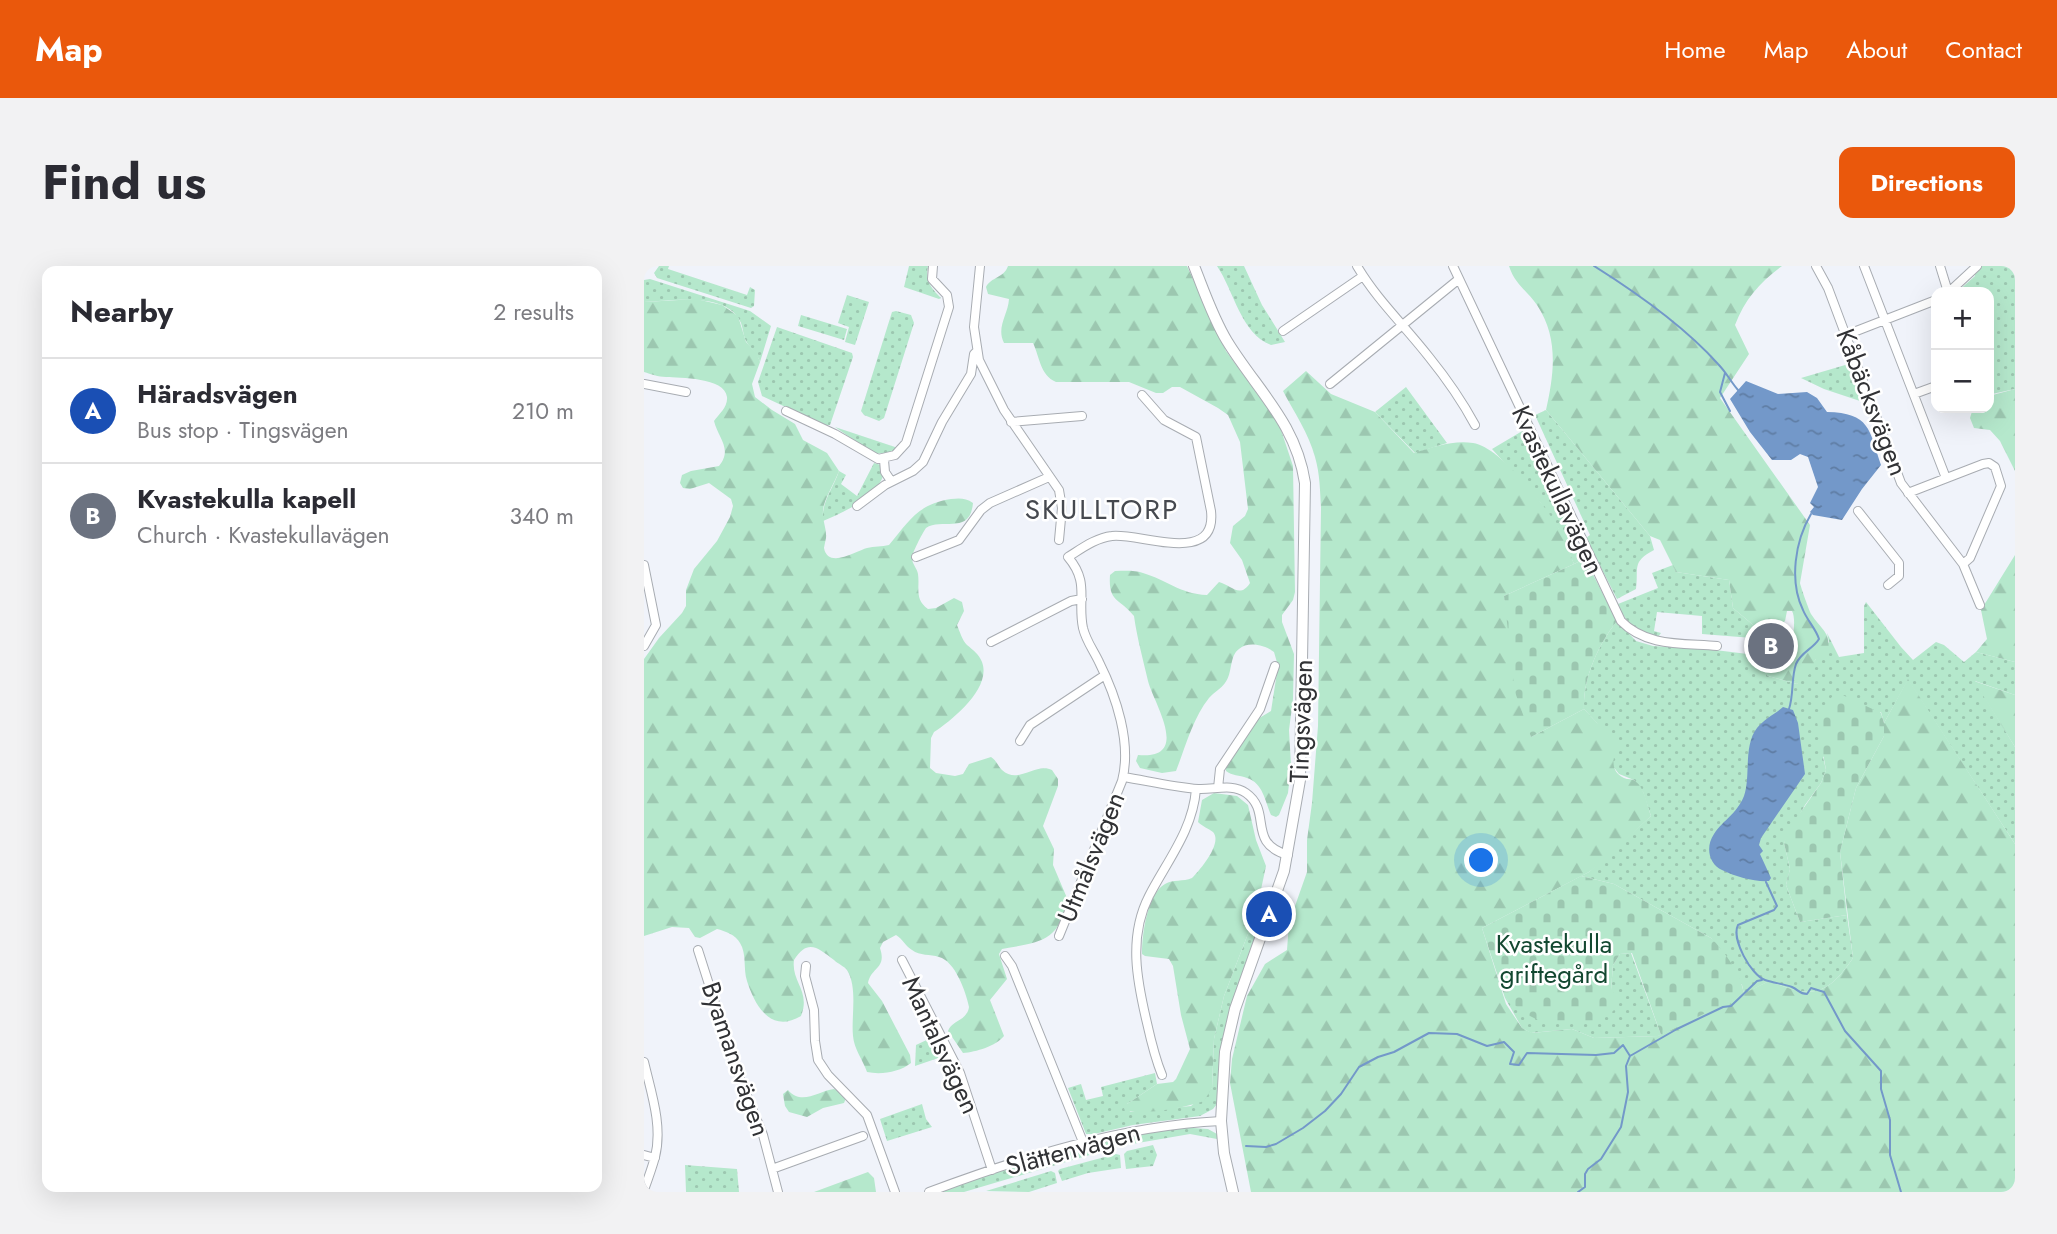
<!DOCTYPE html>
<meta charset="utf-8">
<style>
body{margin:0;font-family:Jost,sans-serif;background:#f2f2f3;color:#2b2b33}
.controls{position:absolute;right:21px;top:21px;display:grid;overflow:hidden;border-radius:14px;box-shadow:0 7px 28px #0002}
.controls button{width:63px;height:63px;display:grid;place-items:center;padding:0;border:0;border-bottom:2px solid #e1e1e2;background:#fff;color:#2b2b33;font:35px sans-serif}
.you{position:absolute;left:838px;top:595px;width:24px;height:24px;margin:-18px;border:5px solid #fff;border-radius:50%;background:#1a73e8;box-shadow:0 0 0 10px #1a73e833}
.badge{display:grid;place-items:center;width:46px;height:46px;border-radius:50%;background:#ea580c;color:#fff;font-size:23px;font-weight:700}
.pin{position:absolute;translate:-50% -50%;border:4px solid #fff;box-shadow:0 2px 7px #0006}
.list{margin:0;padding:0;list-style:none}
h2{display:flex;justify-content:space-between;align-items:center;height:91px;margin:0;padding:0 28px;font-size:30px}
h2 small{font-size:23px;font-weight:400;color:#7c7c81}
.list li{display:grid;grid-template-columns:46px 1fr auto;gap:21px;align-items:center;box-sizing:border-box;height:105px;padding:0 28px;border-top:2px solid #e1e1e2}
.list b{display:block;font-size:26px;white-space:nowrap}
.list p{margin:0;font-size:23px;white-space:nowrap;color:#7c7c81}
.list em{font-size:23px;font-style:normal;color:#7c7c81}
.map{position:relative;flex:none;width:1371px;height:926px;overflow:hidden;border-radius:14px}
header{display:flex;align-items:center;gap:42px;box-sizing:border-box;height:98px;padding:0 35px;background:#ea580c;color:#fff}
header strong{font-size:33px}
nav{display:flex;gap:38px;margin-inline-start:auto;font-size:24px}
.intro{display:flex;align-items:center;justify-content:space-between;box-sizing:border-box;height:168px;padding:0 42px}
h1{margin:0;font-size:49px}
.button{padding:18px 32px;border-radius:14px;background:#ea580c;color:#fff;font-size:24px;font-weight:700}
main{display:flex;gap:42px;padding:0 42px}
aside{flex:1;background:#fff;border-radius:14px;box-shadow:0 7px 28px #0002}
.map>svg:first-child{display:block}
.green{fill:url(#green-dots)}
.forest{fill:url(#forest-firs)}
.cemetery{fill:url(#cemetery-stones)}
.water{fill:url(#water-ripples)}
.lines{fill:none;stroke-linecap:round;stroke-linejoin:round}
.stream{stroke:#7398c9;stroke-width:2}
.minor-casing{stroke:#a8acb2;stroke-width:10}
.tertiary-casing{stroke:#a8acb2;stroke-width:12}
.minor{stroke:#fff;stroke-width:8}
.tertiary{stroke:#fff;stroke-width:10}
.labels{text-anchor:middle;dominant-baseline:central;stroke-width:5;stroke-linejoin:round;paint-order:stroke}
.street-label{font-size:26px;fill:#313235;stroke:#fff}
.park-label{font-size:26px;fill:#134831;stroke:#fff}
.neighbourhood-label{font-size:28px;letter-spacing:2px;fill:#46494f;stroke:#fff}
</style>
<header>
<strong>Map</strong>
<nav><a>Home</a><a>Map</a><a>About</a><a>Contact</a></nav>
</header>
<div class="intro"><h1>Find us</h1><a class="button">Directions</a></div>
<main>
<aside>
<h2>Nearby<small>2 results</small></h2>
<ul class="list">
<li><span class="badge" style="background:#1a4fb4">A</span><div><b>Häradsvägen</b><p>Bus stop · Tingsvägen</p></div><em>210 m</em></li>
<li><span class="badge" style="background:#6b7280">B</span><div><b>Kvastekulla kapell</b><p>Church · Kvastekullavägen</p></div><em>340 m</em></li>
</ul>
</aside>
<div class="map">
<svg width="1371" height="926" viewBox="0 0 1371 926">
<defs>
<pattern id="green-dots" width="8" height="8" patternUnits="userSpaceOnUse" patternTransform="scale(1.75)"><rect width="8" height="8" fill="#b5e8cc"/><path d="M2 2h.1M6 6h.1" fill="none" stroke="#9cc7b0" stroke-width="1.8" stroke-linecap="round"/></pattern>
<pattern id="forest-firs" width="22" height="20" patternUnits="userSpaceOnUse" patternTransform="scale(1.75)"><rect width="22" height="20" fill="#b5e8cc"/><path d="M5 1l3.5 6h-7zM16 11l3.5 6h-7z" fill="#9cc7b0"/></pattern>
<pattern id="cemetery-stones" width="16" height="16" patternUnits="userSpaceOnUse" patternTransform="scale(1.75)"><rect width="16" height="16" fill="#b5e8cc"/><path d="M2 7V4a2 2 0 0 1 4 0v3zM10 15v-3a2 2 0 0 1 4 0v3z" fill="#9cc7b0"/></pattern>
<pattern id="water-ripples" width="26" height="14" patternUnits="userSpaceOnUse" patternTransform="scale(1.75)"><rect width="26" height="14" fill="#7398c9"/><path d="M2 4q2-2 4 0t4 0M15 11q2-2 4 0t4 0" fill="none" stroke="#5f7da4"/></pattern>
</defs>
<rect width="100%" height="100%" fill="#f0f3fa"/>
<path class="green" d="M15,0h10l-1,3 79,26 3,-8 5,3 -1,16 -3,2 -94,-30 -3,-5z
M265,0h19c-3,15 3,22 13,32l-2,1 -35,-12z
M573,0h27l18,39 23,37 -14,3c-30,-11 -37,-54 -54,-79z
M1329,0h42v123l-23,5 -3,-8v-94h-32l18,-16z
M6,13l100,32 21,15 -11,36c-3,-10 -11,-14 -15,-23 -2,-5 -2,-11 -4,-16 -13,-32 -70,-22 -97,-21v-22z
M203,29l22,7 -14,43 -10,-3 4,-15 -11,-4z
M252,45l15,4 3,8 -30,95 -5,3 -15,-6 -3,-4 31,-99z
M157,49l46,14 -3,11 -46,-14z
M133,61l75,26 1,4 -23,68h-6l-62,-29 -4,-14z
M1208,97l14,40 -42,-14 -23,-11z
M762,121l41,56 -32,10 -40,-41z
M902,144l104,126 4,14c-23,12 -15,18 -18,39l-19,10 -31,-61 4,-3 -55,-120z
M191,161l63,21 -5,4 -19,2z
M880,164l61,129 -11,5 -16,-36 -18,-26 -48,-53z
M230,197l7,2 3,9c-8,24 -40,38 -61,47 -2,-19 10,-32 16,-50l7,4 -5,9 16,12z
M1029,299l3,7 53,8 4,28 32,27v4l-63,-5v-18l-45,-4 -3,19 7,2 -3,4c-21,-4 -32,-13 -40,-33l40,-16 -6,-15z
M1222,336l35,45 12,13 23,-18 8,3 20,17 12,-10 39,10v33l-40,-14 40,66v97l-107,-164 -24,43 -3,-11 -58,45 3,13 -5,13 -16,22 -21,38 6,26 -4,16 14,37 47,-7 6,43c-26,38 -41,41 -84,23l-25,13 -2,-9 -31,-47 -97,-54 -33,-8 8,-4 62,-56 -8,-24 -9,-12 -15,-6 -7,-9v-8l-15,-34 -13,-14c-1,-31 14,-64 33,-88l19,20 17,5 62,4 57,7 -13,6 9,13 29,8 32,-42 -2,-9 12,24 25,-4v-47z
M612,647l4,2 -1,12 -42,177 -4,5 -13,7 -67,9 -39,9h-8l-18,-46 13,-4 5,16 17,-4 -2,-9 54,-14 2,11 -30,20 3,8 61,-6 21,-18 2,-49 10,-43z
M987,687l30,82 -3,1 -64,2 -22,-9 -41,4 -9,-5 -17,-30 7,4 99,-12 2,-25 7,-11z
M289,771l11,19 -29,10 1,-21z
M278,838l4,15 6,8 -45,14 -7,-22z
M535,861l29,2 9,5v5l-27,-5 -58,10h-4l-5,-6z
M474,872l-2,9 -6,2 -146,43h-26l111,-37z
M509,879l4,10 -4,11 -27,3 -2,-15 3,-3z
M472,888l4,1 1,13 -33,5 -26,8 -4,-10 2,-2z
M41,899l52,4 2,23h-53z
M407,905l4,2 2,10 -28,9 -43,-1z"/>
<path class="forest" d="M364,0h179l39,85 53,73 14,42 2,126 -2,8 -11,15v7l12,32 -1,45 -4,31 2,35 -3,28 -9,22 -3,2 -5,-2c-6,-14 -8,-32 -24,-37 -8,-3 -15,-2 -21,-7v-7l25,-41 20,-12 7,-45 -4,-14c-9,-7 -26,-11 -35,-3 -10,7 -6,24 -14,34 -4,6 -11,9 -16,15 -16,20 -24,50 -33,73l-14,2 -22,-5 -4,-7 2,-6c54,5 16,-51 10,-74 -5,-22 -11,-43 -14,-65 -14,-18 -26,-13 -24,-41l5,-4c10,0 19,-1 28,2 24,7 37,21 64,22l12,-13c12,3 21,17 31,1l-8,-23 -12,-17 3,-17 12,-10 3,-7 -8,-67 -12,-27 -10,-7 -38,-21h-8l-9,6h-7l-27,-11h-73c-16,-7 -16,-24 -23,-39h-29c-8,-16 4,-28 5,-44l-21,-5 -2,-7c5,-10 18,-9 22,-21z
M865,0h273c-22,16 -37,33 -47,59l14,29 -29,44 90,127 -10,58c1,5 9,27 11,31 11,17 20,17 17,39l-13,7 -2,11 -16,13 -29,-8 -10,-13c10,-4 22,-3 30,-8 4,-9 9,-35 4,-44h-5l-2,10 -8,8 -7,-2 -5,8 -32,-27 -4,-28 -53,-8 -16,-32 -10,-4 -104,-126c8,-36 13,-72 -9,-105 -10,-15 -22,-20 -28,-39z
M52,33l26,6 16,11 8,26 11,12 3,8 -8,22 3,13 17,13 23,14 8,16 24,13 12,18c-4,11 -16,30 -16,40 -1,9 4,18 3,27 0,0 -2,10 -2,10 4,22 34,2 43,0 7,-2 15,-1 22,-3 20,-24 29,-41 62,-46 9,-1 15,-1 22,4 -3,33 -31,14 -47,25 -4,6 -14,25 -14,30 0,6 5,10 6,16 2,14 -4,25 10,35l8,-1 18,-10 8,4 2,9 -7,14c3,7 5,15 10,20 6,5 12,9 15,17 10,26 -30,58 -48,70l-3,6 -1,30 6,5 19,3 8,-2 6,-10 22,-7c5,3 7,9 11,13 16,15 34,-8 50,0l6,9v7l-15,40 11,23 -1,16 14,33c-7,45 -28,44 -65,51l-3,5 8,25 -17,21 14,36c-8,10 -28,16 -41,17l-15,-22c4,-11 19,-10 21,-24 -3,-15 -14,-46 -30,-50 -9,-3 -19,-1 -27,-7 -7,-4 -9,-11 -16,-15l-13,7 -3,6c7,21 -9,19 -12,35l14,18 28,54 1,8c-11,9 -30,12 -44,9 -4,-12 -13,-23 -14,-36 -2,-20 5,-48 -6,-66 -3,-4 -9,-6 -13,-10 -16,-12 -26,-22 -40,0 -3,22 17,31 7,56 -30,18 -46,-10 -54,-35 -4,-12 0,-27 -7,-38 -4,-8 -15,-12 -23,-14l-17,9 -5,-1 -6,-9 -17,-1 -28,9v-277l15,-21 23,-25 4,-7v-16l8,-21 23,-28 13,-24 3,-11 -2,-7 -22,-16 -19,6 -7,-1 -3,-5 2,-8 9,-4 28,-5c14,-17 -1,-28 -5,-45 5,-7 14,-14 13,-24 -2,-20 -48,-19 -61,-20 -8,0 -15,-3 -22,-5v-70z
M662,105l25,23 44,18 39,41c20,-6 39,-13 59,-10 26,3 73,63 86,86 6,11 10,23 15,35l-70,32 27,141 53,-28 34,36c-5,11 -9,26 6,33 4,2 7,0 11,3 10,7 12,24 16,35l-51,48 -11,8 -107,56 24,76 16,24 10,5 40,-4 22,9 64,-2 111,-55c43,18 58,15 84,-23l-13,-106 16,-64 28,-52v-13l24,-44 107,165v348h-764l-21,-109 2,-24 15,-63 18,-32 22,-14 2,-27 18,-51v-32l5,-37 6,-77 3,-218c-1,-17 -1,-34 -6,-51 -6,-23 -21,-45 -32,-66z
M1371,123v82l-15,-30 -10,-11 -16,-2 -4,-10 3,-10h16v-12z
M1371,289v107l-39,-10 11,-13 -6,-29z
M1330,415l41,14v52z
M570,527l23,3 11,9 8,35 10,26 -10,47 -32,83 -10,43 -2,49 -8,13c-19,7 -60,14 -79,10l-1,-3 3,-4 30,-20 16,-2 3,-3 14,-30 -9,-34 -8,-49 -4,-7 -24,-3 -3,-2c0,-19 5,-60 23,-70 8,-5 18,-2 27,-6 8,-8 31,-35 21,-46 -5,-4 -10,-5 -15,-10l4,-22z
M190,823l9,4 3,5 -2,5 -21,5 -16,9 -18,-5 -4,-6 -2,-12 5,-4c14,16 30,1 46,-1z
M224,906l6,6 2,14h-62z"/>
<path class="cemetery" d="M941,293l32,62c-19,24 -34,57 -33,88l-53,28 -16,-45 -11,-96z
M1192,426l45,21 3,10v13l-28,52 -16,64 7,63 -47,7 -14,-37 4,-16 -6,-26 5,-14 32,-46 5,-13 -10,-54z
M937,610l33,8 97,54c14,14 30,36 33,56l-83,41 -29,-82 -12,1 -7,11 -2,25 5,5 1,12 -8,8 -18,8h-47l-16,-8 -23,-17 -23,-70z"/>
<path class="water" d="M1102,115l32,13 29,-2 10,6 10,14c43,1 42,17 54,53l-19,24 -20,31 -29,-5 -3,-3 4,-5 -4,-4 8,-16 -10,-30 -8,-3 -9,6h-19l-22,-28 -20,-33z
M1139,441l10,3 5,13 7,51 -44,64 -2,7 4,6 -3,3 11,24 -2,3c-14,1 -33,-4 -47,-11 -13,-6 -17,-23 -8,-36 10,-15 22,-19 30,-38 7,-20 -1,-50 13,-68 7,-9 18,-14 26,-21z"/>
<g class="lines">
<path class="stream" d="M950,0c43,27 90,60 124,98 8,8 13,18 20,26
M1081,107l-5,19 10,19
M1145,443c5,-15 2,-31 7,-45 5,-12 17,-15 23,-25 -3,-10 -12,-19 -16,-29 -14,-29 -8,-69 8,-96
M1122,616l11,24 -3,4 -36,15c-7,14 13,50 27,55 9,3 19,4 27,7 7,3 7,7 15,7l4,-6 13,4 21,39 36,40v18l9,31v35l11,37
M602,880l20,1 10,-3 27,-16 22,-17 16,-17 18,-27 19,-10 16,-5 35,-19 28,1 30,12 17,-4 10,10 -4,12 9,1 8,-12 69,2 18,-2 9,-8 7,11
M934,926l7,-5v-13l3,-5 13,-10 20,-32 7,-35 -2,-26 4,-10 47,-27 46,-22 8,-1 26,-25 5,-1"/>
<g class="minor-casing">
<path id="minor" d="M336,0l-6,61 5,33 25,50 55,80 3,18 -3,32
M713,0c20,34 48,60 72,91 17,21 33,44 46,68
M809,0l168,355c25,26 63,22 96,25
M1172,0l12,22 73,195 62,81 17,41
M1220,0l82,212
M1296,0l8,26
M1305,26l28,-26
M639,65l80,-55
M1202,69l90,-35
M0,118l42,8
M686,118l129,-105
M1270,128l22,-8
M142,145l49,23 43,25 17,-4 11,-12 43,-136 -2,-12 -15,-16 1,-13
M367,156l71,-6
M240,194l1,12 6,9
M1264,227l75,-29 6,-1 6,4 6,19 -31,72 -7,6
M213,240l28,-21 28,-14 10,-9 19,-40 29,-48 3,-20 3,-3
M1214,245l41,52v13l-11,9
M272,291l43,-17 22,-30 9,-7 59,-26
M0,299l12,60 -12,21
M347,376l80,-41 11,-2
M376,475l10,-16 75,-50
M480,511c24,4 50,10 74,12 16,1 34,-6 48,4 27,19 0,50 42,62
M574,522l2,-19 40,-60 15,-43
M415,670l63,-155c10,-38 -6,-85 -23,-119 -5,-11 -13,-21 -16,-34 -6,-29 7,-45 -15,-71 13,-8 27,-19 44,-21 26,-4 105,31 99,-25l-15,-74 -32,-17 -22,-25
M54,684l38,119 27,66 15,57
M361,690l7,10 71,176
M258,694l58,113 32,97
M162,700l-1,10 9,34 1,31 3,19 10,15 39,40 28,77
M0,796c7,30 19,64 11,95 -3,11 -7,22 -11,33
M518,809c-7,-17 -11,-34 -15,-52 -10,-42 -19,-86 2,-127 18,-35 44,-66 47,-107
M0,889l11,3
M128,903l91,-33
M285,926c94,-35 191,-66 292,-71"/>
</g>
<g class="tertiary-casing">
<path id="tertiary" d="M550,0c10,25 19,52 33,75 30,49 69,82 78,142l-5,297 -16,91 -49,138 -10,43 -4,69 3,32 9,39"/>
</g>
<use href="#minor" class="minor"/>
<use href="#tertiary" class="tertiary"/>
</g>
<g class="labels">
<g class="street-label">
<text transform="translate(1228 136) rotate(69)">Kåbäcksvägen</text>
<text transform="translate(914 224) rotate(65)">Kvastekullavägen</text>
<text transform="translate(657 455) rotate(-88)">Tingsvägen</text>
<text transform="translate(447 591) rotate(-68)">Utmålsvägen</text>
<text transform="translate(297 779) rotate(65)">Mantalsvägen</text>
<text transform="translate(92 793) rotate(71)">Byamansvägen</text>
<text transform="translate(429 883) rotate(-15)">Slättenvägen</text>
</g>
<g class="park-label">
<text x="910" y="678">Kvastekulla<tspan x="910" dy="30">griftegård</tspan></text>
</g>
<g class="neighbourhood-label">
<text x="458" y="243">SKULLTORP</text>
</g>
</g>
</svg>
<div class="controls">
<button>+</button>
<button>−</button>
</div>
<div class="you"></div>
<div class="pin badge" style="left:625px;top:648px;background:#1a4fb4">A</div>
<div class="pin badge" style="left:1127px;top:380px;background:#6b7280">B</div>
</div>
</main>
